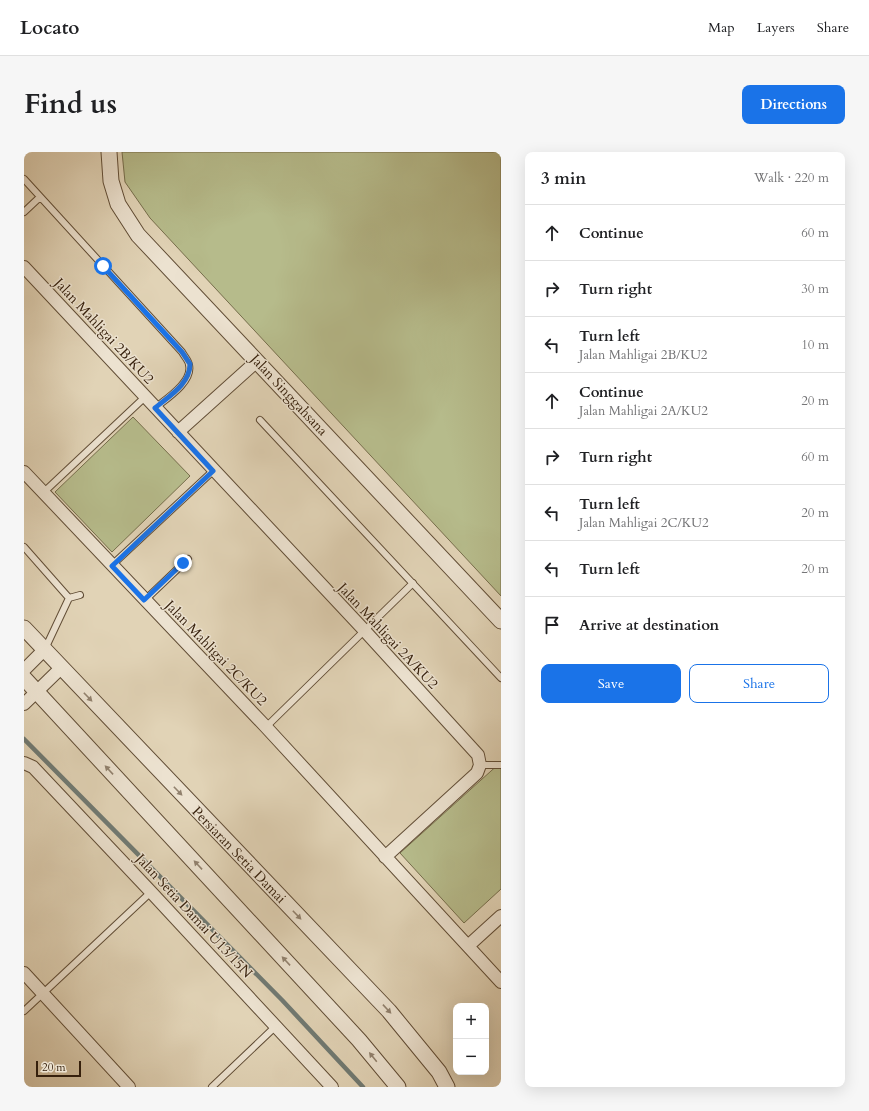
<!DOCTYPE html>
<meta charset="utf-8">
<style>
body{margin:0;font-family:Cardo,serif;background:#f6f6f6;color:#202124}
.controls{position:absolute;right:12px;bottom:12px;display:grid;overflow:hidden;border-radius:8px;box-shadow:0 4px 16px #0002}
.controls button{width:36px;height:36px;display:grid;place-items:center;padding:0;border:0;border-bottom:1px solid #e0e0e0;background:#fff;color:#202124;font:20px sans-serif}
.scale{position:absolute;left:12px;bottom:10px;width:45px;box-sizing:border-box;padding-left:4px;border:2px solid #36200c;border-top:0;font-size:11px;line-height:14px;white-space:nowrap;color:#36200c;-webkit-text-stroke:3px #ece2d0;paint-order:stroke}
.stop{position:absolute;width:12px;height:12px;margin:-9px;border:3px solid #1a73e8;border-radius:50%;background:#fff}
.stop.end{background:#1a73e8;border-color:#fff;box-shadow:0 1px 4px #0008}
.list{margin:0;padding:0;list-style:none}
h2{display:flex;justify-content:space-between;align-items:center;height:52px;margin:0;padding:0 16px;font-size:17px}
h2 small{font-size:13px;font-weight:400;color:#757577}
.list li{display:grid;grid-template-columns:26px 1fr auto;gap:12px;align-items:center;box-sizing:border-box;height:56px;padding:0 16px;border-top:1px solid #e0e0e0}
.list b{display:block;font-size:15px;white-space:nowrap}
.list p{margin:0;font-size:13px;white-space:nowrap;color:#757577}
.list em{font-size:13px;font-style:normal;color:#757577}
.actions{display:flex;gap:8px;padding:12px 16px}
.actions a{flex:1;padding:9px 0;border:1px solid #1a73e8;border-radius:8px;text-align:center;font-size:14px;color:#1a73e8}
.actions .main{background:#1a73e8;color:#fff}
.icon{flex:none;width:22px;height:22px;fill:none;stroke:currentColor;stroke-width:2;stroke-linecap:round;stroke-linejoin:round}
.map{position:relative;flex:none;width:477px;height:935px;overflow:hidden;border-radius:8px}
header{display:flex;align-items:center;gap:24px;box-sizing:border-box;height:56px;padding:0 20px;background:#fff;border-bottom:1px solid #e0e0e0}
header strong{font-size:19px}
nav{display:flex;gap:22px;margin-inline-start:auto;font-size:14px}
.intro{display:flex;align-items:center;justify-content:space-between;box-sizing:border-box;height:96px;padding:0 24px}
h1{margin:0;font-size:28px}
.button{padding:10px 18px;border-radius:8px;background:#1a73e8;color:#fff;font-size:14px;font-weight:700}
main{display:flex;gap:24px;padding:0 24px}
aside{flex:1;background:#fff;border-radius:8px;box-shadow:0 4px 16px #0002}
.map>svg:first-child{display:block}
.green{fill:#b6bb8b;stroke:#766e4c}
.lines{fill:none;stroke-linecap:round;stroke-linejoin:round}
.stream{stroke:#707a73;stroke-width:4.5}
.service-casing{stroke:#614d36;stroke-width:8}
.minor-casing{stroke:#614d36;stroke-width:14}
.tertiary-casing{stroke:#614d36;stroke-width:17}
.service{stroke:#ece2d0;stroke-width:6}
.minor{stroke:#ece2d0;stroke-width:12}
.tertiary{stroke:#ece2d0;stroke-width:15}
.oneway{fill:#91816e}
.route{stroke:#1a73e8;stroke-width:5}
.labels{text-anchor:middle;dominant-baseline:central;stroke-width:3;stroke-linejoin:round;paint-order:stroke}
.street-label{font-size:14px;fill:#36200c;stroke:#ece2d0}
</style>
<header>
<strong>Locato</strong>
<nav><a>Map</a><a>Layers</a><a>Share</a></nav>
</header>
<div class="intro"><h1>Find us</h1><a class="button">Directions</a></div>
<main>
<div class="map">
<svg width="477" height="935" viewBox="0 0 477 935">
<rect width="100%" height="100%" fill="#e1d3b6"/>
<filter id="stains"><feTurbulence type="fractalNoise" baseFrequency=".005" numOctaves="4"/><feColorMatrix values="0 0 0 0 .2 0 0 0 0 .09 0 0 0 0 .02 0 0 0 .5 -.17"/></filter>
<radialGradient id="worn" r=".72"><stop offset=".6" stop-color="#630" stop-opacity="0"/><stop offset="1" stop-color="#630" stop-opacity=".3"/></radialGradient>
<path class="green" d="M98,0h379v444l-351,-378 -25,-36z
M109,265l57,59 -78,76 -57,-60z
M477,610v127l-37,34 -64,-70z"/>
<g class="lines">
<path class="stream" d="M0,587l258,261 81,87"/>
<g class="service-casing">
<path id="service" d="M0,27l158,173c2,4 7,9 7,13 4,17 -23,34 -34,43
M0,60l16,-15
M236,268l241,258
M20,340l101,-95
M0,395l45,51 -24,51
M88,413l101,-94
M45,446l11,-3
M120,449l44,-42
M242,575l147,-144
M456,613h21
M0,859l127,-119
M188,935l64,-61"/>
</g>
<g class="minor-casing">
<path id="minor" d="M0,115l340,363 114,125 2,10 -3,8 -92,84
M154,280l79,-71
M0,320l242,255 235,255
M0,518l20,-20
M0,552l37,-36
M0,611l9,4 118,125 181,195
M444,794l33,-30
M0,821l105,114"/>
</g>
<g class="tertiary-casing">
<path id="tertiary" d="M85,0l2,29 7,23 20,31 363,386
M0,476l365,383 50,61 8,15
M0,526l335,362 39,47"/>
</g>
<use href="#service" class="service"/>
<use href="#minor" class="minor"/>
<use href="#tertiary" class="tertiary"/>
</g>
<defs><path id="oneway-solid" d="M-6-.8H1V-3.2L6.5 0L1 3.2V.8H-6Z"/></defs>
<g class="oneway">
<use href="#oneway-solid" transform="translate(64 545) rotate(46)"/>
<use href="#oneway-solid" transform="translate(85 618) rotate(-133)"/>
<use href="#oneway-solid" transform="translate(154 639) rotate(46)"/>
<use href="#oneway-solid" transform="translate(174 713) rotate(-133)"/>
<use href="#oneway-solid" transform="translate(273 763) rotate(46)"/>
<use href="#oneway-solid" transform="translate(262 809) rotate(-133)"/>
<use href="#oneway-solid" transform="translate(363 857) rotate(47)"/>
<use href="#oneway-solid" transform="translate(349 905) rotate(-129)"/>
</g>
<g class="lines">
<path class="route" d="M79,114l79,86 8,12c0,20 -21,32 -35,44l58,63 -101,95 32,34 39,-37"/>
</g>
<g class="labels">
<g class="street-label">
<text transform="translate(80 179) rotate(47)">Jalan Mahligai 2B/KU2</text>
<text transform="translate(265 243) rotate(47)">Jalan Singgahsana</text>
<text transform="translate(364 484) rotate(47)">Jalan Mahligai 2A/KU2</text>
<text transform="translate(192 501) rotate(46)">Jalan Mahligai 2C/KU2</text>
<text transform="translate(215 703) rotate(46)">Persiaran Setia Damai</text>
<text transform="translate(170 764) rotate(47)">Jalan Setia Damai U13/15N</text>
</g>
</g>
<rect width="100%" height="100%" filter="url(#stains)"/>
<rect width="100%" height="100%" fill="url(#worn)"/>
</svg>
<div class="controls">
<button>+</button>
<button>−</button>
</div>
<div class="scale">20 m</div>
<div class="stop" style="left:79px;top:114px"></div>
<div class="stop end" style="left:159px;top:411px"></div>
</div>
<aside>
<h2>3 min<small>Walk · 220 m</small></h2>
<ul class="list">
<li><svg class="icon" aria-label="ahead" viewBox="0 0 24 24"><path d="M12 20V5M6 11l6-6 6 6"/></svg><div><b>Continue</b></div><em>60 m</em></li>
<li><svg class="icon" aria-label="right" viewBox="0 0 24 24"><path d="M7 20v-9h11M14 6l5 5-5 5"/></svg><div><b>Turn right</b></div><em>30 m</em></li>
<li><svg class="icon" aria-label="left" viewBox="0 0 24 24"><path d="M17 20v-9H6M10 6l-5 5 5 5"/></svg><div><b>Turn left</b><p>Jalan Mahligai 2B/KU2</p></div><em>10 m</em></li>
<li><svg class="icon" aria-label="ahead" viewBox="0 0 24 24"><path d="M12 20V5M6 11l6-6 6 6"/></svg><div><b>Continue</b><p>Jalan Mahligai 2A/KU2</p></div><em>20 m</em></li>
<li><svg class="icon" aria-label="right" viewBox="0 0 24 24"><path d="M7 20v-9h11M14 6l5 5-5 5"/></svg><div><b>Turn right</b></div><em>60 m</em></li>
<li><svg class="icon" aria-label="left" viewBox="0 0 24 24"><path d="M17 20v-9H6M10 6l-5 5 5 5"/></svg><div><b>Turn left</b><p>Jalan Mahligai 2C/KU2</p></div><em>20 m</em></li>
<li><svg class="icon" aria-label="left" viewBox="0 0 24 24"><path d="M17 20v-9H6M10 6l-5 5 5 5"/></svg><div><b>Turn left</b></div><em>20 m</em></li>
<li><svg class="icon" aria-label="arrive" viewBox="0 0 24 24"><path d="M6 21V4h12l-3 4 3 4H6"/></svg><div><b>Arrive at destination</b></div></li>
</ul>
<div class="actions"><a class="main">Save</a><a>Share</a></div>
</aside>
</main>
